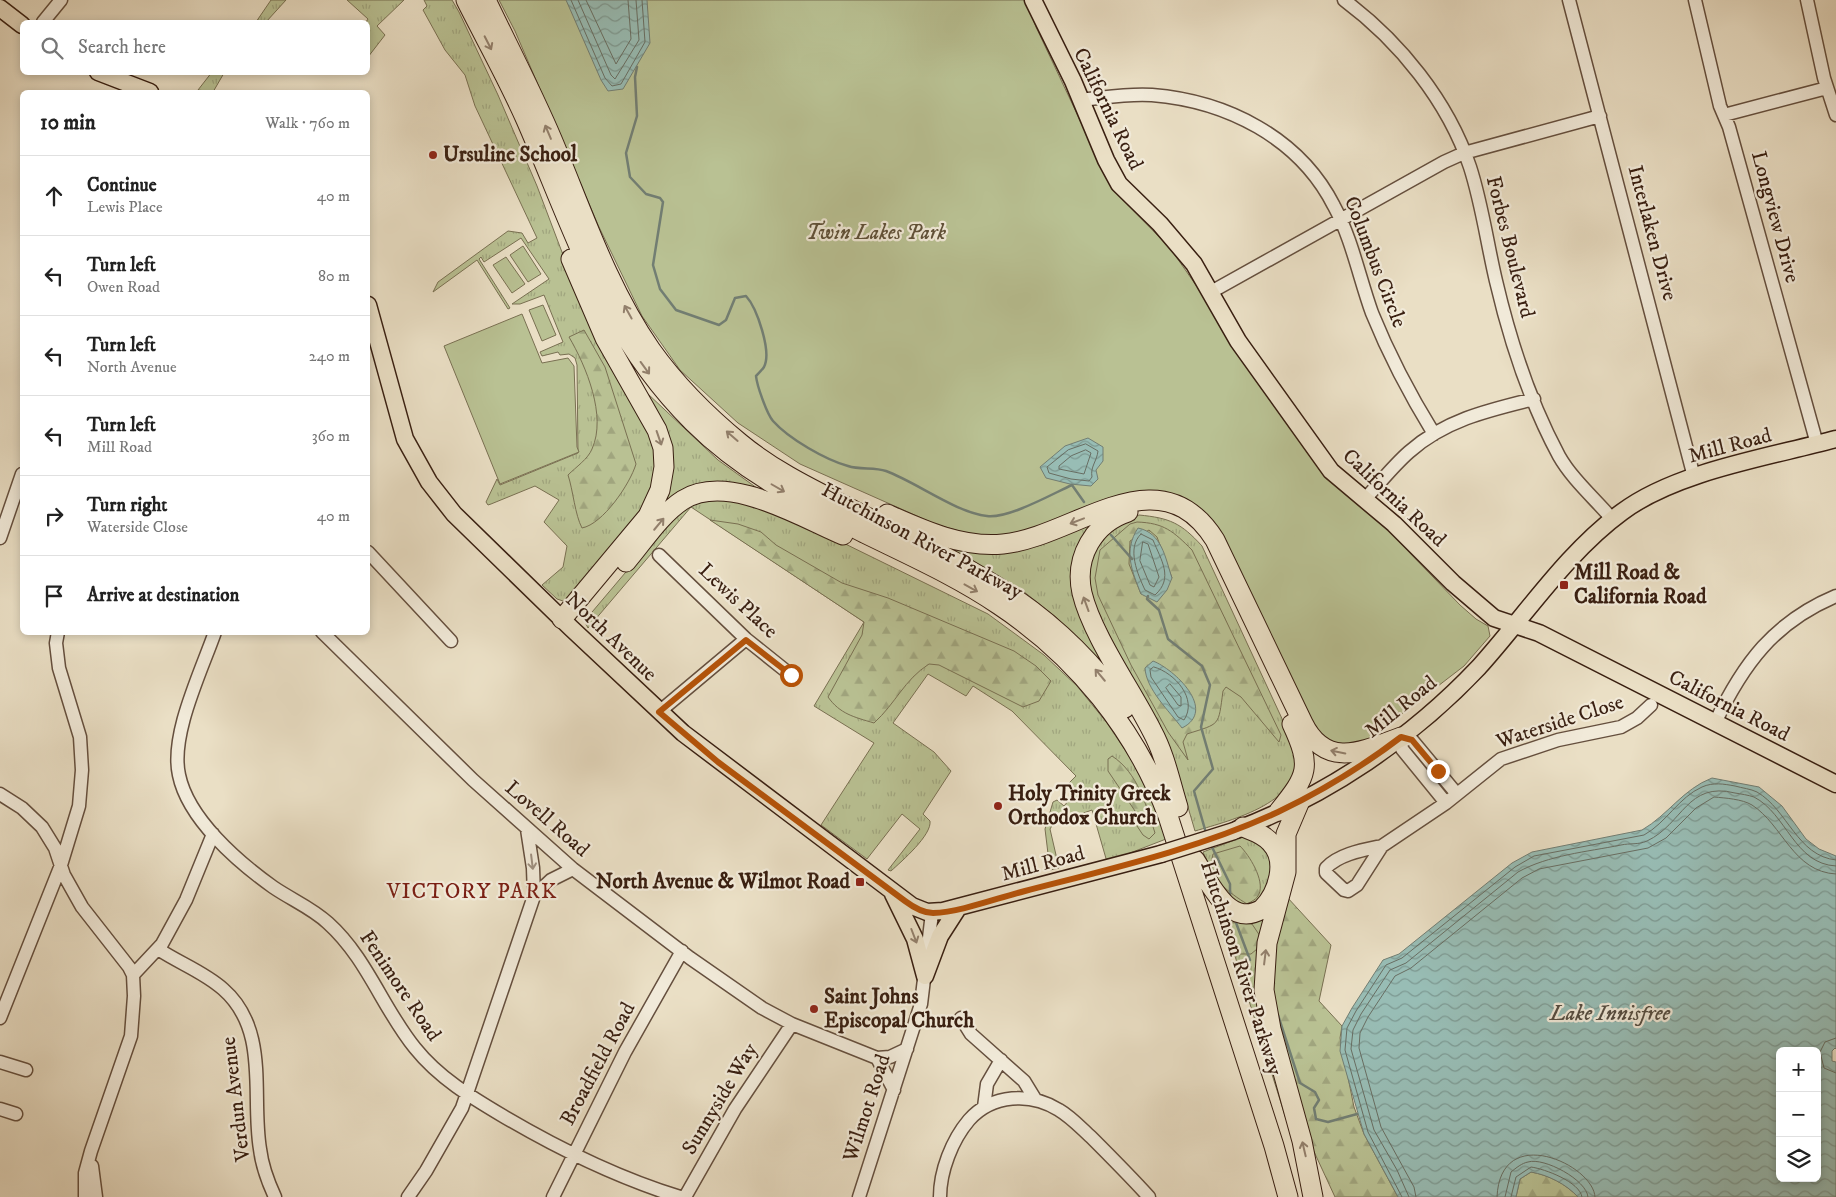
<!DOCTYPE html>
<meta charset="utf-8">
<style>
body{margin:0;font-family:"IM FELL DW Pica",serif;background:#f6f6f6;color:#222}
.controls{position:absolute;right:15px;bottom:15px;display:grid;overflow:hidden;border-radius:8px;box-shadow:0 2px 8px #0003}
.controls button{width:45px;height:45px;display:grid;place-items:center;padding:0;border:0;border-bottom:1px solid #e0e0e0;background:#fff;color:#222;font:25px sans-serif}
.stop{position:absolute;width:15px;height:15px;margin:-11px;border:4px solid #b45309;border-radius:50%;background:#fff}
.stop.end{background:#b45309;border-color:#fff;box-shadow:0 1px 5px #0008}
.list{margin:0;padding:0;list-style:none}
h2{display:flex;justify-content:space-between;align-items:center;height:65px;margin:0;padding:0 20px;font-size:21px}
h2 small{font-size:16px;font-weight:400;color:#767676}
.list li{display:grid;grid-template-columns:32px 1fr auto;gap:15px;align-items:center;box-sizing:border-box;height:80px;padding:0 20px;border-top:1px solid #e0e0e0}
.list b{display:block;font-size:19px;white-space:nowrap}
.list p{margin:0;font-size:16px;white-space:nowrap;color:#767676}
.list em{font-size:16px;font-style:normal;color:#767676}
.icon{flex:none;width:28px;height:28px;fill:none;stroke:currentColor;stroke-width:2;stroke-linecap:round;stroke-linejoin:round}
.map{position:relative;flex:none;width:1836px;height:1197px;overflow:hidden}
.search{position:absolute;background:#fff;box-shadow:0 2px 8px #0003;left:20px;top:20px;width:350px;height:55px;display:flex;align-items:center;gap:12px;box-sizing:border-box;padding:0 18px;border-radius:8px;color:#767676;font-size:19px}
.panel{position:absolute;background:#fff;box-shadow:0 2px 8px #0003;left:20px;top:90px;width:350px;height:545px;border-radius:8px}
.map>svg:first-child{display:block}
.grass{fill:url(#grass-tufts);stroke:#797052}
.forest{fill:url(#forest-firs);stroke:#797052;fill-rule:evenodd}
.park{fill:#b9c193;stroke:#797052}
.water{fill:url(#water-waves);stroke:#727e73;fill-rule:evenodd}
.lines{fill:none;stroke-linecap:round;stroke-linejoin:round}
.shore{stroke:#686e63;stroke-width:1}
.stream{stroke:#727e73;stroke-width:2.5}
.minor-casing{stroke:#654f3e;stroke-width:15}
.major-casing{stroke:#391f11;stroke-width:19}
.highway-casing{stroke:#391f11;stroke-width:21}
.minor{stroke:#f1ead9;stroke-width:12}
.major{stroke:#eadfc5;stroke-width:16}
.highway{stroke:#eadfc5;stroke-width:19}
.major-bridge-casing{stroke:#391f11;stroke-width:19;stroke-linecap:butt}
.major-bridge{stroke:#eadfc5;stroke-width:16}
.oneway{stroke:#927f6b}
.oneway2{stroke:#9e8f7f}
.route{stroke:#b45309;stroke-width:6}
.poi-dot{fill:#8f2418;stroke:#f1ead9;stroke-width:2}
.labels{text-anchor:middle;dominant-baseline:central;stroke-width:4.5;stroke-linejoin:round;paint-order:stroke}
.street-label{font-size:21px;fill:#391f11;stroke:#f1ead9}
.poi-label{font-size:21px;font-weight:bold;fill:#391f11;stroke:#f1ead9;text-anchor:start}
.park-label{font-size:21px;font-style:italic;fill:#5f5038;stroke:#f1ead9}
.neighbourhood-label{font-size:22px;letter-spacing:1px;fill:#7a1f14;stroke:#f1ead9}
.water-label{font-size:22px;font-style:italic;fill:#564e42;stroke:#f1ead9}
</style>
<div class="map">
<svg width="1836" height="1197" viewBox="0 0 1836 1197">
<defs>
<pattern id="grass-tufts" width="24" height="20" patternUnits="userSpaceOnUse" patternTransform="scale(1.25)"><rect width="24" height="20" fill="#b9c193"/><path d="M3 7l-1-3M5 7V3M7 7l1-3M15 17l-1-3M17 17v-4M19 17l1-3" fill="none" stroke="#a0a57e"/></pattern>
<pattern id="forest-firs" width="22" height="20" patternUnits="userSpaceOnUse" patternTransform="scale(1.25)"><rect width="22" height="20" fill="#b9c193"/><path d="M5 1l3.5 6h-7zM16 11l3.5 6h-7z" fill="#a0a57e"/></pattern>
<pattern id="water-waves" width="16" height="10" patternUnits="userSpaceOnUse" patternTransform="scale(1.25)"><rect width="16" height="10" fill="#98bdb5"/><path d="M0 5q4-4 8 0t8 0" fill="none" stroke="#7d9992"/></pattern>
</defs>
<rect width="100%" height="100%" fill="#eadfc5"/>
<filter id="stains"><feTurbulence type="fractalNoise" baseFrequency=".004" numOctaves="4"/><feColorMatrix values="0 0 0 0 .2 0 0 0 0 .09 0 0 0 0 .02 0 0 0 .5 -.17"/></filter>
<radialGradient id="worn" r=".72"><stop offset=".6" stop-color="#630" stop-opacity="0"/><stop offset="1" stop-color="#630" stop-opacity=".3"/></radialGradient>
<path class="grass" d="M271,0h15l-20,22h-10z
M347,0h57l-27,26 8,9 -17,22 -2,-35 2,-3z
M424,0h28l7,12 39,83 39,91 31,82 83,166 6,23 -1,22 -9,25 -79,94 -5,3 -6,-2 -15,-14 21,-18 4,-21 -23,-24 15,-22 -24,-14 -44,18 -3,1 -2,-3 11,-23 3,6 78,-32 -1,-88 -2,-7 -6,-4 -9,1 -2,-3 -16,4 -2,-4 23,-10 -19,-47 -24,9h-8l37,-25 -28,-41 -37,24 -3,-5 -2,2 31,49 -2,1 -31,-49 -44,32 5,-10 70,-51 14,2 6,10 9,-5 -62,-132 -10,-31 -20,-25 -22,-40 4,-4z
M212,72l12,1 -11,19 -15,-2z
M647,393l71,67 50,36 -44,-11 -79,46 21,-39 -21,-96z
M701,498l46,3 78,33 163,80 56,41 33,31 30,37 32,48 12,23 15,45 -59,23 -15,-52 -39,14 -3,5 9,39 -9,2 -5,-41 8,-27 4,-2 7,6 12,-14 -8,-8 8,-8 -64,-65 -39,-25 -7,10 -38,-22 -35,49 41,29 17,19 -28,43 7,7c2,14 -28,40 -39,50l-3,-1 32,-41 -18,-15 -35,45 -46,-34 53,-82 -60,-37 50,-84 -173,-115 -103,121 -2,-4 1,-6 82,-97z
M1104,515l-24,34 25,109 -5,3 -43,-43 -34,-27 -79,-46z
M1139,515c31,3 42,8 63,31l95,205c9,51 -65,69 -102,80l-20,-68 -79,-154 -8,-22 4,-33 24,-30z
M1245,836l18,4 12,27 -18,39 -21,1 -18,-21 -15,-34z
M1272,903l18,216h-4l-67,-214 20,14z"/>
<path class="forest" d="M584,330l21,37 31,97c-6,20 -33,60 -54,64 -7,-13 -9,-38 -14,-53 8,-8 20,-16 24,-26 15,-33 -6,-83 -23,-112z
M710,520l28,4 23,8 15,13 66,38 46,15 126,53 22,15 15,15 -12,20 -16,6 -84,-42 -10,-1c-25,16 -33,39 -55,59 -20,-6 -34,-9 -46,-26l34,-62 2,-13z
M1137,522c27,1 36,9 55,28l89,185 -2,7 -38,-45 -15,-10 -3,4c-5,36 -2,32 -36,43l-4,8 5,18 -20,-28 -37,-67 -33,-70 -3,-17 5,-28 30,-26zM1149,530l8,7 15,41 -31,16 -12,-30 1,-23z
M1112,756c26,17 34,49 43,77l-6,6 -6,-4 -6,-9 -2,-15 -27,-40v-12z
M1240,846c9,9 25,34 19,48 -2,5 -8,8 -12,10 -17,-11 -41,-26 -34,-50z
M1287,897l44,48 -12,56 23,25 -2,12 14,69 10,27 34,63h-63l-25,-54 -42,-151 2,-32z
M1245,922l7,2 8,12 -3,13 -6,5h-11l-10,-25 1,-6z
M1531,1172c18,3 35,12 47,25h-62l4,-18z"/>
<path class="park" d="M499,0h527l10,27 68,144 14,24 52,53 37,53 174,222 79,82 16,14 12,7 2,10 -26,30 -95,73c-21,10 -33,7 -53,-6l-117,-223 -36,-18 -37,2 -87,33 -37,10 -29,-2 -38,-11 -135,-60 -62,-41 -58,-53 -38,-54 -43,-89 -84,-196z
M523,246l18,28 -13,8 -18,-27z
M506,257l19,27 -13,9 -19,-28z
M543,305l13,30 -14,6 -13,-31z
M522,314l20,49 26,-5 6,8 3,81 2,5 -79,32 -56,-138z"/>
<path class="water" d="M566,0h81l3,43 -27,46 -15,2 -7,-11z
M1088,438l15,9v14l-7,9 2,9 -7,7 -21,-2 -24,-6 -6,-11 25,-21z
M1138,528c24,5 27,29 34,50l-5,12 -10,12 -16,-8c-9,-23 -18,-43 -3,-66z
M1153,661c21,8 65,49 29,67 -13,-17 -36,-39 -37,-60z
M1712,778l47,9 23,19 24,33 13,10 17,7v193l-1,-1 -3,3v10l4,1v135h-258c-12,-13 -30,-22 -47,-25l-11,7 -4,18h-118l-34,-63 -24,-83 2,-25 10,-18 31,-48 16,-6 113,-91 20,-11 110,-22c26,-15 41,-41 70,-52zM1780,1051h37v127h-37z"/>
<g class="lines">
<path class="shore" d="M571,0l34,78 7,8 9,-2 24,-42 -3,-42
M578,0l33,75 4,4 24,-39 -3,-40
M586,0l30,64 15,-25 -3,-39
M1086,444l12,7c-1,10 -8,16 -6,26l-3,4 -18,-2 -22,-6 -2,-6 21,-17z
M1086,450l5,3 -7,21 -25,-5v-3l12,-10z
M1141,534l12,6c8,20 21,38 2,55l-10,-5c-7,-15 -19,-42 -4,-56z
M1143,542l5,2 11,33 -5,10 -4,-2 -10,-24z
M1154,667c21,6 44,32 30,53l-6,-3 -27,-40 -1,-7z
M1170,684l11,13v9l-3,-1 -12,-17z
M1836,1038l-11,4 -5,10 4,16 12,5
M1402,1197l-34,-65 -23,-82 2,-22 9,-17 30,-46 16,-7 113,-91 19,-11 110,-21c22,-12 35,-38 58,-48 11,-5 22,-3 33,-1 7,2 16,3 22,6 31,18 40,64 79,68
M1409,1197l-12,-27 -23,-40 -23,-81 2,-19 8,-16 29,-44 16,-7 112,-91c31,-17 68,-20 103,-27 9,-2 17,0 26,-4 36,-17 40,-60 88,-48 6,1 13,2 19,4 33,17 40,67 82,69
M1416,1197l-2,-10 -33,-60 -22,-79 1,-15 8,-16 27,-41 16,-8 111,-90 17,-9 109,-21 18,-10 30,-30 18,-11c11,1 28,2 38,8 31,20 41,67 84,69
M1497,1197c3,-76 97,-32 98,0
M1505,1197l6,-25c5,-4 11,-9 17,-10 16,-5 59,18 60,35
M1511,1197l5,-20 15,-10c14,2 49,15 51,30"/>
<path class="stream" d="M637,67l-2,10 2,39 -11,37 4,24 16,17 14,4 3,4 -10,63 7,24 16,21 43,15 7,-5 9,-22 11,-2c11,12 26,56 18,71 -2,3 -5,6 -8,9 1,10 11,38 17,45 16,18 53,39 75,45 12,4 26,1 38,5 30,11 71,42 101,45 21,3 65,-22 85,-31l12,17
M1111,535l21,24
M1148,596l-1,3 12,11 9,29 34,27 8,19 -9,42 12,42 -19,22 12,42
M1211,845l19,39v14
M1235,920l15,40
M1278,1015l22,68 15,9 4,8 -5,8 2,11 12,3 29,-8"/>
<g class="minor-casing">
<path id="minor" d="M1344,0c55,41 104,101 126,167 12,37 17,76 26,114 14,60 34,121 63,175 13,23 36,43 54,64
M1569,0l125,477
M1695,0l25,106 9,21 88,317
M1807,0l17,78 12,37
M43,22l18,-22
M1080,100c23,-2 48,-7 72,-5 74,6 147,42 182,111 18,33 25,71 38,107 17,42 38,82 62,121
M1724,115l103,-27
M1211,292l233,-130 20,-9 136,-37
M1365,499c14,-15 28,-33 44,-47 36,-32 80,-42 125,-53
M0,538l22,-64
M368,552l83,89
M659,555l87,84 45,36
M215,632c-14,40 -45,103 -36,143 9,44 59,87 94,112 19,13 39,21 55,36 39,35 55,86 87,125 24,30 56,49 88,68 56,33 115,62 177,81
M322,632l151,148 100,89 117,89 72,50 30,16 85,34 13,-1 17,-8
M659,712l87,-73
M1715,723c28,-59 59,-101 121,-127
M0,794l22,14 20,19 13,21 9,27 18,32 47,60 4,8
M1446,803l-44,-54 -1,-12 11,3 44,53
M1382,846l64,-43 55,-44 57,-19 63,-13 16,-9 14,-13
M1382,846l-25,39 -9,6 -4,-1 -18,-17v-5c13,-14 37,-18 56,-22z
M534,896l17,-16 22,-11
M158,949c21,14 46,23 65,40 47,41 28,107 37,160 2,17 8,33 15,48
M0,1018l61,-153 18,-59 3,-36 -2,-33 -21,-69 -3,-25 2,-11
M961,1018l10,16 53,47 11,18
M877,1058l17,32
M0,1062l26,8
M984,1107l3,-23 14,-24
M0,1109l16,5
M92,1166l4,31
M85,1197v-24l6,-22 40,-115 3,-40 -1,-21 29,-31 24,-44 27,-66
M408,1197l18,-26 36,-63 72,-212 -1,-28 -6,-39
M553,1197l72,-145 57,-101
M685,1197l50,-88 57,-85
M859,1197l62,-193 11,-91
M940,1197c0,-26 12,-57 29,-77 23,-26 62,-28 90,-10 12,7 22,18 32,27 20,20 39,39 58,60"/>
</g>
<g class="major-casing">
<path id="major" d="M1033,0l40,81 33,79 13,24 41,40 34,40 44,77 93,130 63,53 59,59 41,35 45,15 297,151
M0,8l22,17
M98,72l52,20
M368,305l37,134 24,43 25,32 117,114 112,105 229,173 15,6 16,-1 218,-57
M1236,830c92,-35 176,-92 243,-163 46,-51 88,-115 143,-155 55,-41 148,-55 214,-73
M893,894l22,45 10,37
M925,976l15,-40 18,-28"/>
</g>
<g class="highway-casing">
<path id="highway" d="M466,0c20,40 42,79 60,120 48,110 79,215 167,302 50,50 110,80 173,112 45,22 92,43 133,71 77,51 137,125 169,211l106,330 14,51
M486,0c22,46 46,92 66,139 30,71 55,148 99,211 25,35 56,66 89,93 35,29 76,48 115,68 109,55 198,93 270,197
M1128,512c-34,11 -54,45 -46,81 10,42 50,98 70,138 13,24 18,50 26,76
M887,514c36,16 75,34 116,30 72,-7 156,-93 212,-4l88,183c23,47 60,28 98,14
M626,562c17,-20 35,-48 57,-62 45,-28 117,17 160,35
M562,619l86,-103 12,-26 4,-23 -1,-19 -6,-18 -52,-92 -34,-79
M1300,801l-14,33v38l-19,71 -3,47 7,39 31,112 11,56
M1279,811c29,-36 33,-44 13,-87
M1195,860c14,22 34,69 67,49 16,-16 26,-48 9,-66 -7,-9 -18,-12 -28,-16"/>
</g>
<use href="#minor" class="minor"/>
<use href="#major" class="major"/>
<use href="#highway" class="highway"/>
<g class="major-bridge-casing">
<path id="major-bridge" d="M1161,854l73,-23"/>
</g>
<use href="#major-bridge" class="major-bridge"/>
</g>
<defs><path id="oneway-shaft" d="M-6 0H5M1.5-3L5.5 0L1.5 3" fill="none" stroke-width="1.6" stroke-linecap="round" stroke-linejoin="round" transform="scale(1.25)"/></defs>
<g class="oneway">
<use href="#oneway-shaft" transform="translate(488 43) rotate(63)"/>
<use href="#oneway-shaft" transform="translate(548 132) rotate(-113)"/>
<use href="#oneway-shaft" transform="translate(628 312) rotate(-119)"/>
<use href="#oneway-shaft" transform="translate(645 368) rotate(54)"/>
<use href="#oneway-shaft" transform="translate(732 436) rotate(-139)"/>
<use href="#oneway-shaft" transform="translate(659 438) rotate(71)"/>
<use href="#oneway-shaft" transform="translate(778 488) rotate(30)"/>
<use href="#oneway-shaft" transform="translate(1077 521) rotate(159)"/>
<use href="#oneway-shaft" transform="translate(659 524) rotate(-50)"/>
<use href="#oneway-shaft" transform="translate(971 588) rotate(29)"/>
<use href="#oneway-shaft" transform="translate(1086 604) rotate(-110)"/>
<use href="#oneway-shaft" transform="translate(1100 675) rotate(-130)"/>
<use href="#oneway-shaft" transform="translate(1338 752) rotate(-168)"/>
<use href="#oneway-shaft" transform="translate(914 936) rotate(69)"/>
<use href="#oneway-shaft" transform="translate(1265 957) rotate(-83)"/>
<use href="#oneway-shaft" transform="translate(1304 1149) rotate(-103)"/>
</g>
<use class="oneway2" href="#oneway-shaft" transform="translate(532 862) rotate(83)"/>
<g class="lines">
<path class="route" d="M791,675l-45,-35 -87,72 59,50 187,139c8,6 17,12 28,12 28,-1 64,-15 92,-22 85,-22 173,-42 253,-79 44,-21 85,-46 123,-75l11,3 26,31"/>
</g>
<g class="poi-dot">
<circle cx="433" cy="155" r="5"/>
<rect x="1559" y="580" width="10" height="10" rx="2.5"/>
<circle cx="998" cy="806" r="5"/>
<rect x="855" y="877" width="10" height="10" rx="2.5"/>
<circle cx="814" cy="1009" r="5"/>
</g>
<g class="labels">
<g class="street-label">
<text transform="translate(1108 109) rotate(64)">California Road</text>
<text transform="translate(1775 217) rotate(75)">Longview Drive</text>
<text transform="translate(1652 233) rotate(75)">Interlaken Drive</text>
<text transform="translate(1510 247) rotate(76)">Forbes Boulevard</text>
<text transform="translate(1375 262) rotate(69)">Columbus Circle</text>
<text transform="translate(1730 446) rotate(-15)">Mill Road</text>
<text transform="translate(1394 498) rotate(43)">California Road</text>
<text transform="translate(922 541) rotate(28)">Hutchinson River Parkway</text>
<text transform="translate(738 601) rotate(43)">Lewis Place</text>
<text transform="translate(611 637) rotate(44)">North Avenue</text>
<text transform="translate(1729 706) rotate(27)">California Road</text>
<text transform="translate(1401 707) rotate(-39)">Mill Road</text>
<text transform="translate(1560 722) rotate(-18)">Waterside Close</text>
<text transform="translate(547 819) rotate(41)">Lovell Road</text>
<text transform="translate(1043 864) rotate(-15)">Mill Road</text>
<text transform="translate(1241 968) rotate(72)">Hutchinson River Parkway</text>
<text transform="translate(400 986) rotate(56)">Fenimore Road</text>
<text transform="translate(598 1064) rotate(-62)">Broadfield Road</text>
<text transform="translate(236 1099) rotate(-97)">Verdun Avenue</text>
<text transform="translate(720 1099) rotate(-59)">Sunnyside Way</text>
<text transform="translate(867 1108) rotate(-72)">Wilmot Road</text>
</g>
<g class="poi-label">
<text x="443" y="155">Ursuline School</text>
<text x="1574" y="573">Mill Road &amp;<tspan x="1574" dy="24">California Road</tspan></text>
<text x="1008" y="794">Holy Trinity Greek<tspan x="1008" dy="24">Orthodox Church</tspan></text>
<text x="850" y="882" text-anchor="end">North Avenue &amp; Wilmot Road</text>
<text x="824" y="997">Saint Johns<tspan x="824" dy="24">Episcopal Church</tspan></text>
</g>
<g class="park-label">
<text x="876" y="233">Twin Lakes Park</text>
</g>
<g class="neighbourhood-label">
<text x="472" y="891">VICTORY PARK</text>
</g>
<g class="water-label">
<text x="1610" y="1013">Lake Innisfree</text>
</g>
</g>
<rect width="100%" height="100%" filter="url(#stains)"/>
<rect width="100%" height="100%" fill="url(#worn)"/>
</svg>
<div class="controls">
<button>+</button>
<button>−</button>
<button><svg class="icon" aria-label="layers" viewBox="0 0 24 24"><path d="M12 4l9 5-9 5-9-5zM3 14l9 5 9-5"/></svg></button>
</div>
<div class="stop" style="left:791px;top:675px"></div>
<div class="stop end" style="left:1438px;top:771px"></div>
<div class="search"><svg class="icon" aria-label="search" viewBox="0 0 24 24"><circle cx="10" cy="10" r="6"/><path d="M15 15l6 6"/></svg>Search here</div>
<section class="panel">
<h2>10 min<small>Walk · 760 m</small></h2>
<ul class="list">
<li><svg class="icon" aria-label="ahead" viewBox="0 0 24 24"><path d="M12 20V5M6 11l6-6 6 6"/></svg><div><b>Continue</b><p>Lewis Place</p></div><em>40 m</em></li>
<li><svg class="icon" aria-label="left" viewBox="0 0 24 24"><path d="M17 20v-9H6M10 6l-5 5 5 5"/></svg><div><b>Turn left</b><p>Owen Road</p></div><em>80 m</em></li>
<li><svg class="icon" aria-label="left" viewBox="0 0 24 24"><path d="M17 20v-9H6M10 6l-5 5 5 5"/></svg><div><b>Turn left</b><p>North Avenue</p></div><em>240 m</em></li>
<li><svg class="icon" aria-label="left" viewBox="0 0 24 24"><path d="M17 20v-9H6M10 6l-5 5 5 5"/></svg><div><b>Turn left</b><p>Mill Road</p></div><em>360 m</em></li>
<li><svg class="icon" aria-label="right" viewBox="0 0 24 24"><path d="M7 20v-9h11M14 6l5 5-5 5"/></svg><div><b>Turn right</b><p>Waterside Close</p></div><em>40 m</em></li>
<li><svg class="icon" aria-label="arrive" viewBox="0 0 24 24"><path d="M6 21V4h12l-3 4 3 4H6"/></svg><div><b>Arrive at destination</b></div></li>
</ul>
</section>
</div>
